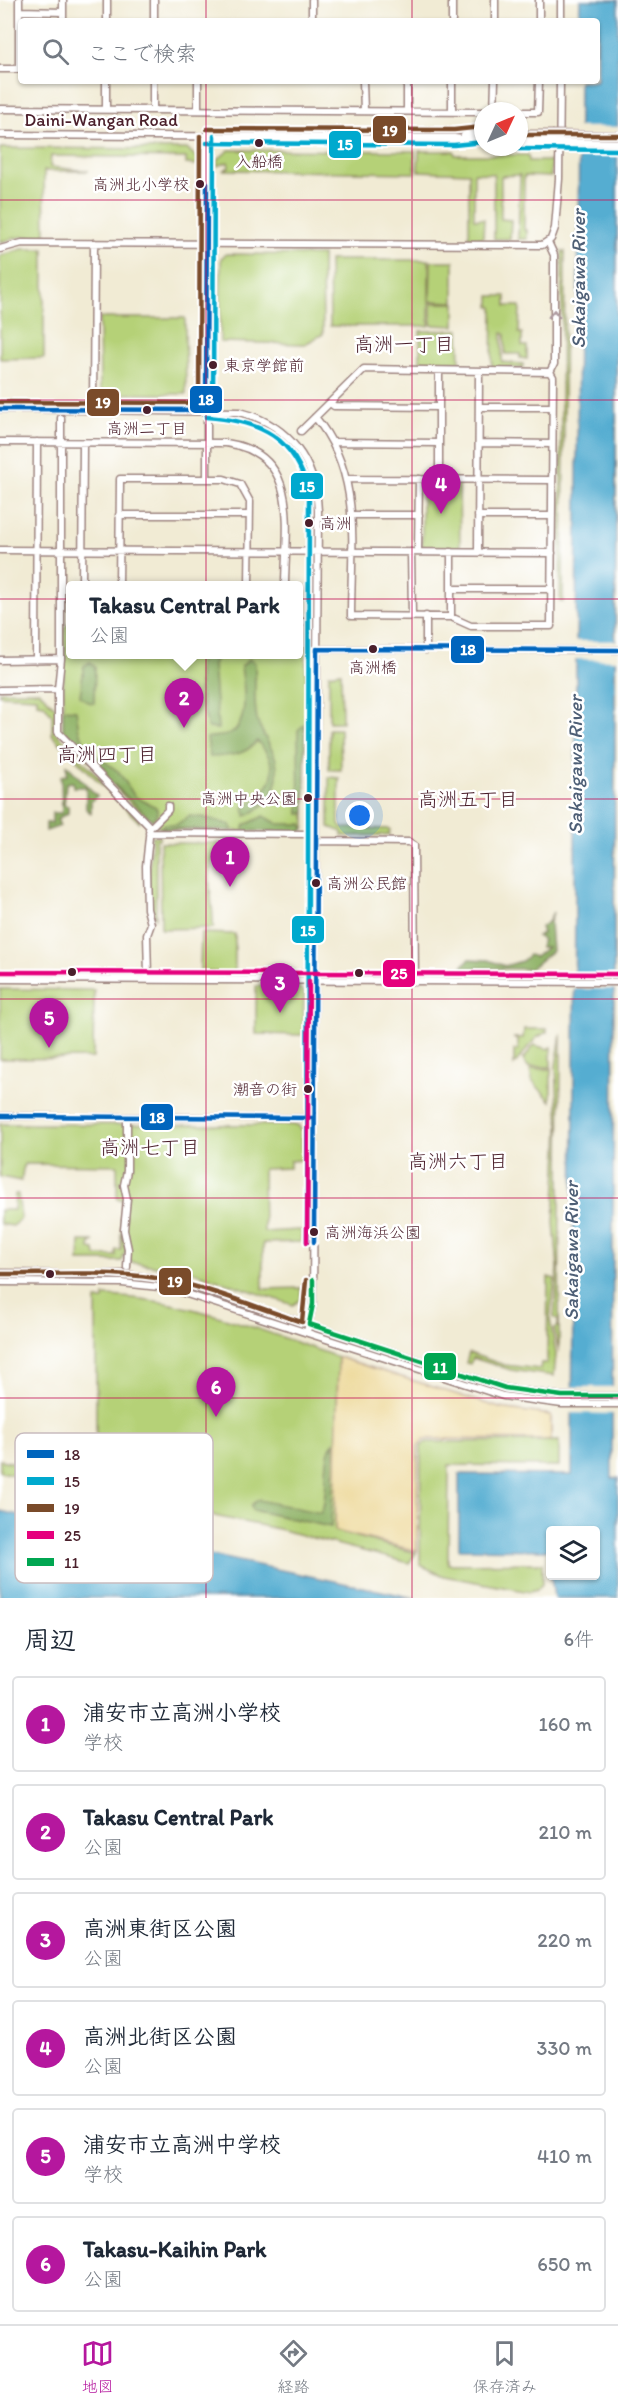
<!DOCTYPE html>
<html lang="ja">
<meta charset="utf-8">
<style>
body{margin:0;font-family:Itim,"Klee One",sans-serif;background:#f6f6f7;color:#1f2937}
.controls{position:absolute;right:18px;bottom:18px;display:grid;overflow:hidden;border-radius:6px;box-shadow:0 2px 4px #0004}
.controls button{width:54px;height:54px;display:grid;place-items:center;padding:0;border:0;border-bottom:2px solid #e0e1e3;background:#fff;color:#1f2937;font:30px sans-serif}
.compass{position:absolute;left:474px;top:102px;width:54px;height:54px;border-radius:50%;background:#fff;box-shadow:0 2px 4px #0004;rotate:46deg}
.you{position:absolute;left:360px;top:816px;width:21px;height:21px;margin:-15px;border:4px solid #fff;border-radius:50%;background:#1a73e8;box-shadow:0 0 0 9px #1a73e833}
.badge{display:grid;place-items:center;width:39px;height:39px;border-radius:50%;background:#b5179e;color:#fff;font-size:20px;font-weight:700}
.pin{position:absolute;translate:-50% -50px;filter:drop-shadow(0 2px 3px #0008)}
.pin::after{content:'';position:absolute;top:32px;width:21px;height:18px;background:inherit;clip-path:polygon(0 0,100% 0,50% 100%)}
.popup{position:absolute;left:66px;top:581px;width:237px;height:78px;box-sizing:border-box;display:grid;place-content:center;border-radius:6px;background:#fff;filter:drop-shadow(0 2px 4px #0005);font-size:20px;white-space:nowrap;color:#747a83}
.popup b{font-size:22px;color:#1f2937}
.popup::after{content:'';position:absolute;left:50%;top:100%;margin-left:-12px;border:12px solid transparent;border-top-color:#fff}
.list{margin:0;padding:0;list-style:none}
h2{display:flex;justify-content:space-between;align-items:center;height:78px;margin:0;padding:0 24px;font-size:26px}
h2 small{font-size:20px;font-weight:400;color:#747a83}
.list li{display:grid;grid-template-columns:39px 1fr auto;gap:18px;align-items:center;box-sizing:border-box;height:96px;margin:0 12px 12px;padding:0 12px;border:2px solid #e0e1e3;border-radius:6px}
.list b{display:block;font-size:22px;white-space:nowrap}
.list p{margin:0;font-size:20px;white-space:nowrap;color:#747a83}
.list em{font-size:20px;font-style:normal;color:#747a83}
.icon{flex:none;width:33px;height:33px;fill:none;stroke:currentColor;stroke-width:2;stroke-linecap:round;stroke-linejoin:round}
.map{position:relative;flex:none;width:618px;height:1598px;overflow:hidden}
.search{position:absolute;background:#fff;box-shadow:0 2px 4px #0004;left:18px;right:18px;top:18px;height:66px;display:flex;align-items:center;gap:15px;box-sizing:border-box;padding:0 21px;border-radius:6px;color:#747a83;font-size:22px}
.sheet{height:726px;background:#fff}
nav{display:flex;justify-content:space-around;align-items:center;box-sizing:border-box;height:84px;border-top:2px solid #e0e1e3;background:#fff;font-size:16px;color:#747a83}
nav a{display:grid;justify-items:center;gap:3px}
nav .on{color:#b5179e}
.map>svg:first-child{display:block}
.green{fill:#b5d177;stroke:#807851;stroke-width:1.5}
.forest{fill:#90b368;stroke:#6d694a;stroke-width:1.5}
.sand{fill:#eeda9e;stroke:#9c7c64;stroke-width:1.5}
.water{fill:#54add1;stroke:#4f667e;stroke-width:1.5}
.pier{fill:#f1ebd4}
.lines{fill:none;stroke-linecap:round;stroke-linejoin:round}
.minor-casing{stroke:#9e8580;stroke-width:9}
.minor{stroke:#fff;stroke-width:6}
.minor-bridge-casing{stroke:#9e8580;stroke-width:9;stroke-linecap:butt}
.minor-bridge{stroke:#fff;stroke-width:6}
.bus-1-casing{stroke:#fff;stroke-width:9}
.bus-2-casing{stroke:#fff;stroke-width:9}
.bus-3-casing{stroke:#fff;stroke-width:9}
.bus-4-casing{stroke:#fff;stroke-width:9}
.bus-5-casing{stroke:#fff;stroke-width:9}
.bus-1{stroke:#0065bd;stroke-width:4.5}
.bus-2{stroke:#00a9ce;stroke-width:4.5}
.bus-3{stroke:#7a4b2a;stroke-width:4.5}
.bus-4{stroke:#e5007d;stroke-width:4.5}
.bus-5{stroke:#00a651;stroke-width:4.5}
.oneway{stroke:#ae9aa0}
.grid{fill:none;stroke:#c2185b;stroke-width:1.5;stroke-opacity:0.55}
.bus-dot{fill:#4a1f2b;stroke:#fff;stroke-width:2}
.labels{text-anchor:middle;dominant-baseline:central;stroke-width:5;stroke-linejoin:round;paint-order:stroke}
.bus-label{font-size:16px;fill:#4a1f2b;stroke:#fff;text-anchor:start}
.street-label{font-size:18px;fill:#4a1f2b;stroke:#fff}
.water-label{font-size:20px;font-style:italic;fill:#4e5f76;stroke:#fff}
.neighbourhood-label{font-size:20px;fill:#4a1f2b;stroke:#fff}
.key{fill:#fff;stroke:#c9bcbf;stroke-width:1.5}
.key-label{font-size:16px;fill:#4a1f2b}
.line-badge{stroke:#fff;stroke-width:2}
.badge-label{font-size:16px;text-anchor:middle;font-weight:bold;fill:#fff}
</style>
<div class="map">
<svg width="618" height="1598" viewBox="0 0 618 1598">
<rect width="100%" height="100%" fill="#fff"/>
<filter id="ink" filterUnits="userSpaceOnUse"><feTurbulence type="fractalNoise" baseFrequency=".0167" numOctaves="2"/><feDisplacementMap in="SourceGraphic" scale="12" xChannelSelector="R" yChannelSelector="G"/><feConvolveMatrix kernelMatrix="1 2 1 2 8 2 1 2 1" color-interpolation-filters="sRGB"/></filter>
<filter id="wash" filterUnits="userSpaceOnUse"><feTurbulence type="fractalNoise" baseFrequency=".008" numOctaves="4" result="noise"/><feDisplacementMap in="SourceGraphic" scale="24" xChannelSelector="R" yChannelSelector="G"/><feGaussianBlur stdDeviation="1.35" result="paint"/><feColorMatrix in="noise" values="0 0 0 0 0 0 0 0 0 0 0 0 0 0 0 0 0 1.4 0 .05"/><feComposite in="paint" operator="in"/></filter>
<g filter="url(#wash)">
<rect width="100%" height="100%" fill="#f1ebd4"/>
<path class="green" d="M0,148l188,1 10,10 -1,6 -11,-1v-6l-135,-2 -1,11 39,4h-45l1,66h-25l-20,5z
M229,150l186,1v22l-191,-3 5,-3 -1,-5 -11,4v-6z
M419,151h35l1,4h73l1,6h22v16l-27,-1v54h3v9h-9l2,-64 -19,1v43l10,1 -1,19h-16v-65l-20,-1v46h10l-1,19h-14v-65l-51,-2z
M22,249h22v109l-44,1v-103z
M562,251h3l-2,351h-3z
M226,254l96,1 1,79 -18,10 -85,-2 1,-84z
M329,260h100v66h-99z
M431,261h23v41l-24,-1z
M490,296h16v10h14l-1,27h3v13h5v13l-7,-1v-4h-15v-20l-3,-1v29l21,2v4h-31l1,-61h-3z
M431,303h24v23l-24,-1z
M99,318h86l1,76h-80l-6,-5z
M459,330l1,32h-40v-31z
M459,481l1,68 -36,-1 -2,-2v-63z
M67,624h3v30h228v-29h8l-1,202 -4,5 -139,-2 -15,-14 -3,2 -81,-86 1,-104z
M341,672l1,50h-13v-48z
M0,691h39l18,18v24c27,30 56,57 84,87l-2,2 -87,-87v-20l-8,-11 -7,-1v-6l-37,-2z
M329,729h11l1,41h-12z
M329,777l10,1v46l4,4 47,1 -1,6 -47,1v-4l-13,-5z
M152,836h8l-1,3 -3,1v78c-14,-14 -4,-66 -4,-82z
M160,843h60c-19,38 -6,48 -7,85l-52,1z
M201,933l34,1v39l-35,-1z
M256,986h41l7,6 -1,43 -47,-1z
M0,989l94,1 -1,68 -93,1z
M524,1029h23v3l-11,6 -22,27v-15h4v-10l-5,-2h10z
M561,1034l-2,318 -5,-24 4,-1v-8l-4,-1 4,-50 -4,-46 5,-93 -3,-63z
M534,1045l13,4 4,-2v20h-23l-5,-7z
M530,1069h21v32l-19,-20z
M0,1124l298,1 4,6 1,29 -13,1v7l-27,1 1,63 35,-2 3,1 -1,11 -38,1v46l38,-1v11l-8,6 -102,-34 -61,-9 -9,-33 1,-30h-5v-34l-93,-1 -3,17 -21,-4z
M15,1194h3l3,24 -8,8 -13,-2v-14h14z
M121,1232l5,17 -4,12h-43l1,-20h14l-4,2v6l5,1 1,6h20v-6h5z
M548,1277l7,2 -5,40 6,35 -2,22 -43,-6 -38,-12 -3,6 -4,-1 3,-10 35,12 36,4 1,-6h6z
M104,1296c82,2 158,35 234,61l-3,174 81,22 -7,10 -131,-34 -278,-57v-12l96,19v-179h8z
M559,1441v25l-110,-1 -1,99 94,-1v21l-5,6 -7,2 -86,-16 -24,-11 1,-119 5,-4z"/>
<path class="forest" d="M199,655h25l-7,1 -4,8 5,65 -10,-1 -9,-38z
M249,659l6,4c1,19 -2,37 2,56 4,15 16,28 19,42 5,27 -7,44 -30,55l-2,-9c29,-18 40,-38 13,-66 -12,15 -29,15 -47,16l-3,-19c7,-2 19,-1 25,-5 17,-12 12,-49 9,-66z
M90,662l5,5 -1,36 -6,-1 -8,-6 4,-30z
M63,709l13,1 3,21 9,18 31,23 16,25 21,10 2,6 -6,7 -44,-41 -3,-12 -9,-1 -33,-34z
M305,724v89l-6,1 -1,-84z
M67,765l30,31 -6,5v12l-5,-4v-22h-13v-5l-7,1 -2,22 4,1v7l-11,6 3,7 -14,5v-8h6v-10h10l-1,-37 6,-1z
M189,816l17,2 25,7 1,6 -72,-3 4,-4 12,1z
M264,816l14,8h24l2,5 -3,3 -58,-1 2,-6z
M553,912l-3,10 2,29 -22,18 -69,-1 8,-9 19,1 17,6 17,-5 7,-6 6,2 12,-10h-7l3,-7 -6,-4 6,-3 -2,-6 8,-6z
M334,1442l-3,85 -79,-17 -1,-5 7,-5 63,13c9,-18 0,-57 13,-71z"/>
<path class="sand" d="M338,1357l162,51 51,7v25l-127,-1 -6,7 -1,105 -82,-20z"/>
<path class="water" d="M580,0h38l-6,1478h6v120h-64l-3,-22h45v-46h-46v20l-91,-1v-75l113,1 7,-1394h18v-60h-18z
M0,1511l415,87h-415z"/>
<path class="pier" d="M576,127h42v24h-42z
M574,641h44v19l-44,-1z
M572,975h46v14h-47z
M569,1387h47v27l-47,-1z"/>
</g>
<g filter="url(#ink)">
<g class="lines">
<g class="minor-casing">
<path id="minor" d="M19,11l44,1
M63,21v-21
M107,21v-21
M154,21v-21
M312,21v-21
M452,21v-21
M495,21v-21
M539,21v-21
M561,21v-21
M0,69h20
M19,69v-69
M363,81l1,30
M0,109l483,3
M106,109v-28
M153,110v-29
M198,110v-29
M407,111v-30
M494,111l1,-30
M452,112v-31
M519,112h19l1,-31
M519,134h33
M0,135l454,3 29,3
M464,136l19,-2
M519,142h33
M0,249l22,-6 520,2 9,-6 4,-11 4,-49 1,-98
M330,403l4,3 105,1
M479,407h73
M0,409l239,3c50,12 77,50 79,99l-5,793 -6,28
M93,410l1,-167
M315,417c48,57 36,130 36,199l100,1 20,9h80l2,-249 -3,-5 4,-8v-109l-6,-13
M301,431l63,-62 186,3
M0,442l226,1c77,11 59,86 59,143
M334,442l105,1
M479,443l73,1
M207,479v-343
M348,479l204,1
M439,479v-108
M119,515h130
M351,515h68
M478,516h74
M0,550l552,3
M411,552l1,64
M418,552l1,-73
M478,552l1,-181
M82,586l1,-143
M119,586l1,-107h104l16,5 10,18 -1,84
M451,589h100
M451,617v-65
M298,622h7
M317,649l301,1
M426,650v-34
M0,660l61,-1v-241
M36,660l1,-218
M58,689l3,-30
M0,690l58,-1v43l92,95 -4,39 1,43 4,15 -4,11 1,40
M149,829l19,-19v-4
M149,833l160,1
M316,841l93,1 5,3 1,137
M0,979l618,3
M0,1116l314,2
M127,1121v50l-3,14 3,14 -3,31 4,19 -1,18
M0,1273l123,1 49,6 333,108 57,8h56
M0,1282l122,1 46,5 335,108 59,8h56"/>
</g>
<use href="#minor" class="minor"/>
<g class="minor-bridge-casing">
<path id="minor-bridge" d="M552,134l66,1
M552,142l66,1"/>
</g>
<use href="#minor-bridge" class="minor-bridge"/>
<g class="bus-1-casing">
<path id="bus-1" d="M0,409l206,1 1,-227
M317,649l301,1
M0,1116l314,2
M314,1242l3,-593"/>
</g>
<g class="bus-2-casing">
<path id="bus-2" d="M207,143l247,2 29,-3
M519,149l99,1
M213,410l1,-274
M206,417c55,4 89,20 103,76l-2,749"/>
</g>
<g class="bus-3-casing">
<path id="bus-3" d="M207,129l247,1 28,-3
M519,135h99
M0,402l206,1
M199,410l1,-274
M0,1274c52,0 105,-3 156,4 51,8 98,29 146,44l4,-42"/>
</g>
<g class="bus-4-casing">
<path id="bus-4" d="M0,972l618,2
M307,1242l2,-261"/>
</g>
<g class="bus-5-casing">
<path id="bus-5" d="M313,1280v24l-4,20 196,64 57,8h56"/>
</g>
<use href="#bus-1" class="bus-1"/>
<use href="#bus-2" class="bus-2"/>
<use href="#bus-3" class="bus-3"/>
<use href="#bus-4" class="bus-4"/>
<use href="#bus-5" class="bus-5"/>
</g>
<defs><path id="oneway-chevron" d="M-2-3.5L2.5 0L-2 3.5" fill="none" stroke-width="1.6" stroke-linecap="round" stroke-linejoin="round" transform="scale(1.5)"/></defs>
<use class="oneway" href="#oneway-chevron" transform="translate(554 314) rotate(-90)"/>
</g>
<path class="grid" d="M206,0v21M412,0v21M206,81v1517M412,81v1517M0,200h618M0,400h618M0,599h618M0,799h618M0,999h618M0,1198h618M0,1398h618"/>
<g class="bus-dot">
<circle cx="259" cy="143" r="5"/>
<circle cx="200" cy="184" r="5"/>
<circle cx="213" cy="365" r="5"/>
<circle cx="147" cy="410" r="5"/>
<circle cx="309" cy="523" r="5"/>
<circle cx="373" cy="649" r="5"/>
<circle cx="308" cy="798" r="5"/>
<circle cx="316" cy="883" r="5"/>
<circle cx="72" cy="972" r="5"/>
<circle cx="359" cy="973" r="5"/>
<circle cx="308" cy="1089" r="5"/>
<circle cx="314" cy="1232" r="5"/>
<circle cx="50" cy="1274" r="5"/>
</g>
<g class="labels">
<g class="bus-label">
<text x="259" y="161" text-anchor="middle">入船橋</text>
<text x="189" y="184" text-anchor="end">高洲北小学校</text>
<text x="224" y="365">東京学館前</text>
<text x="147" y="428" text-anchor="middle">高洲二丁目</text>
<text x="320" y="523">高洲</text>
<text x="373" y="667" text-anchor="middle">高洲橋</text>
<text x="297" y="798" text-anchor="end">高洲中央公園</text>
<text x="327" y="883">高洲公民館</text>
<text x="297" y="1089" text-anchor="end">潮音の街</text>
<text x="325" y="1232">高洲海浜公園</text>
</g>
<g class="street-label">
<text x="101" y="120">Daini-Wangan Road</text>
</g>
<g class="water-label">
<text transform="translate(578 279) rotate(-90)">Sakaigawa River</text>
<text transform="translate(575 765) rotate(-90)">Sakaigawa River</text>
<text transform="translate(571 1251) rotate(-90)">Sakaigawa River</text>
</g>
<g class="neighbourhood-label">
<text x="404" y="344">高洲一丁目</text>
<text x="107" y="754">高洲四丁目</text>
<text x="468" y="799">高洲五丁目</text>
<text x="150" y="1147">高洲七丁目</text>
<text x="458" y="1161">高洲六丁目</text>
</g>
</g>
<rect x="15" y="1433" width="198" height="150" rx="9" class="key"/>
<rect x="27" y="1450" width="27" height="8" fill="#0065bd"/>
<rect x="27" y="1477" width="27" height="8" fill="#00a9ce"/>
<rect x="27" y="1504" width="27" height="8" fill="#7a4b2a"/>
<rect x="27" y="1531" width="27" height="8" fill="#e5007d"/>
<rect x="27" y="1558" width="27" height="8" fill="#00a651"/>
<g class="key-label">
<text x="64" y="1460">18</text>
<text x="64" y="1487">15</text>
<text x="64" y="1514">19</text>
<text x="64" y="1541">25</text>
<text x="64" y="1568">11</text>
</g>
<g class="line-badge">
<rect x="372" y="115" width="35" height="29" rx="6" fill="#7a4b2a"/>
<rect x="328" y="130" width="34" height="29" rx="6" fill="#00a9ce"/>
<rect x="189" y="385" width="34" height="29" rx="6" fill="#0065bd"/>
<rect x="86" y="388" width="34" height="29" rx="6" fill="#7a4b2a"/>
<rect x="290" y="472" width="34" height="28" rx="6" fill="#00a9ce"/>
<rect x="450" y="635" width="35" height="29" rx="6" fill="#0065bd"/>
<rect x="291" y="915" width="34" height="29" rx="6" fill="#00a9ce"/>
<rect x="382" y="959" width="34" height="29" rx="6" fill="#e5007d"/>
<rect x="140" y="1103" width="34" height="28" rx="6" fill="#0065bd"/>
<rect x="158" y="1267" width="34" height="29" rx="6" fill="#7a4b2a"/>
<rect x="423" y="1352" width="34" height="29" rx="6" fill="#00a651"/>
</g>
<g class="badge-label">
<text x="390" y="136">19</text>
<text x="345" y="150">15</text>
<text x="206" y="405">18</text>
<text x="103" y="408">19</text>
<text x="307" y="492">15</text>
<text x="468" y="655">18</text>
<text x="308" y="936">15</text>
<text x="399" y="979">25</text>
<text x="157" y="1123">18</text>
<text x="175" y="1287">19</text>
<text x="440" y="1373">11</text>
</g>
</svg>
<div class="controls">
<button><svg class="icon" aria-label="layers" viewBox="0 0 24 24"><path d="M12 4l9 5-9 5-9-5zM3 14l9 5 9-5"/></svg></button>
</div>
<svg class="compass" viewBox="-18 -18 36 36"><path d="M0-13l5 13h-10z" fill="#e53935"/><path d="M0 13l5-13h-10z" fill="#747a83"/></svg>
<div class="you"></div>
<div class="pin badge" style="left:230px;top:887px">1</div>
<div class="pin badge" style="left:184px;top:728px">2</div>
<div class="popup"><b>Takasu Central Park</b>公園</div>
<div class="pin badge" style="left:280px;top:1013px">3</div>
<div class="pin badge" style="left:441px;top:514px">4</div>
<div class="pin badge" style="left:49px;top:1048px">5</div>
<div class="pin badge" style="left:216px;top:1417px">6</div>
<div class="search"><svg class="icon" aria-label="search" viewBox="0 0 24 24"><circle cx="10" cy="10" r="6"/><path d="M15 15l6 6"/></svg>ここで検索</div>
</div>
<section class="sheet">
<h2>周辺<small>6件</small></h2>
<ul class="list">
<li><span class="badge">1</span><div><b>浦安市立高洲小学校</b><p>学校</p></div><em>160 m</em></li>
<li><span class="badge">2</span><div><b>Takasu Central Park</b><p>公園</p></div><em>210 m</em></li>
<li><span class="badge">3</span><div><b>高洲東街区公園</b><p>公園</p></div><em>220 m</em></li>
<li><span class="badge">4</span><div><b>高洲北街区公園</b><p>公園</p></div><em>330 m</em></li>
<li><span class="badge">5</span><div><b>浦安市立高洲中学校</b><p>学校</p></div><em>410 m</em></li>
<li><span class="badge">6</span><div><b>Takasu-Kaihin Park</b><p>公園</p></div><em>650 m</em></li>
</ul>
</section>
<nav>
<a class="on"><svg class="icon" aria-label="map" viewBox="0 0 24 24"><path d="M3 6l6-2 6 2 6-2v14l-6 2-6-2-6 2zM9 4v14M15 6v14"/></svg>地図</a>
<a><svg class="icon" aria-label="directions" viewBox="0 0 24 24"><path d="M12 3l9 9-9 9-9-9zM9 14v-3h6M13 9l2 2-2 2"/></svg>経路</a>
<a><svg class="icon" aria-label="saved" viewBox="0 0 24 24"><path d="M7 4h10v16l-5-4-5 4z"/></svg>保存済み</a>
</nav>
